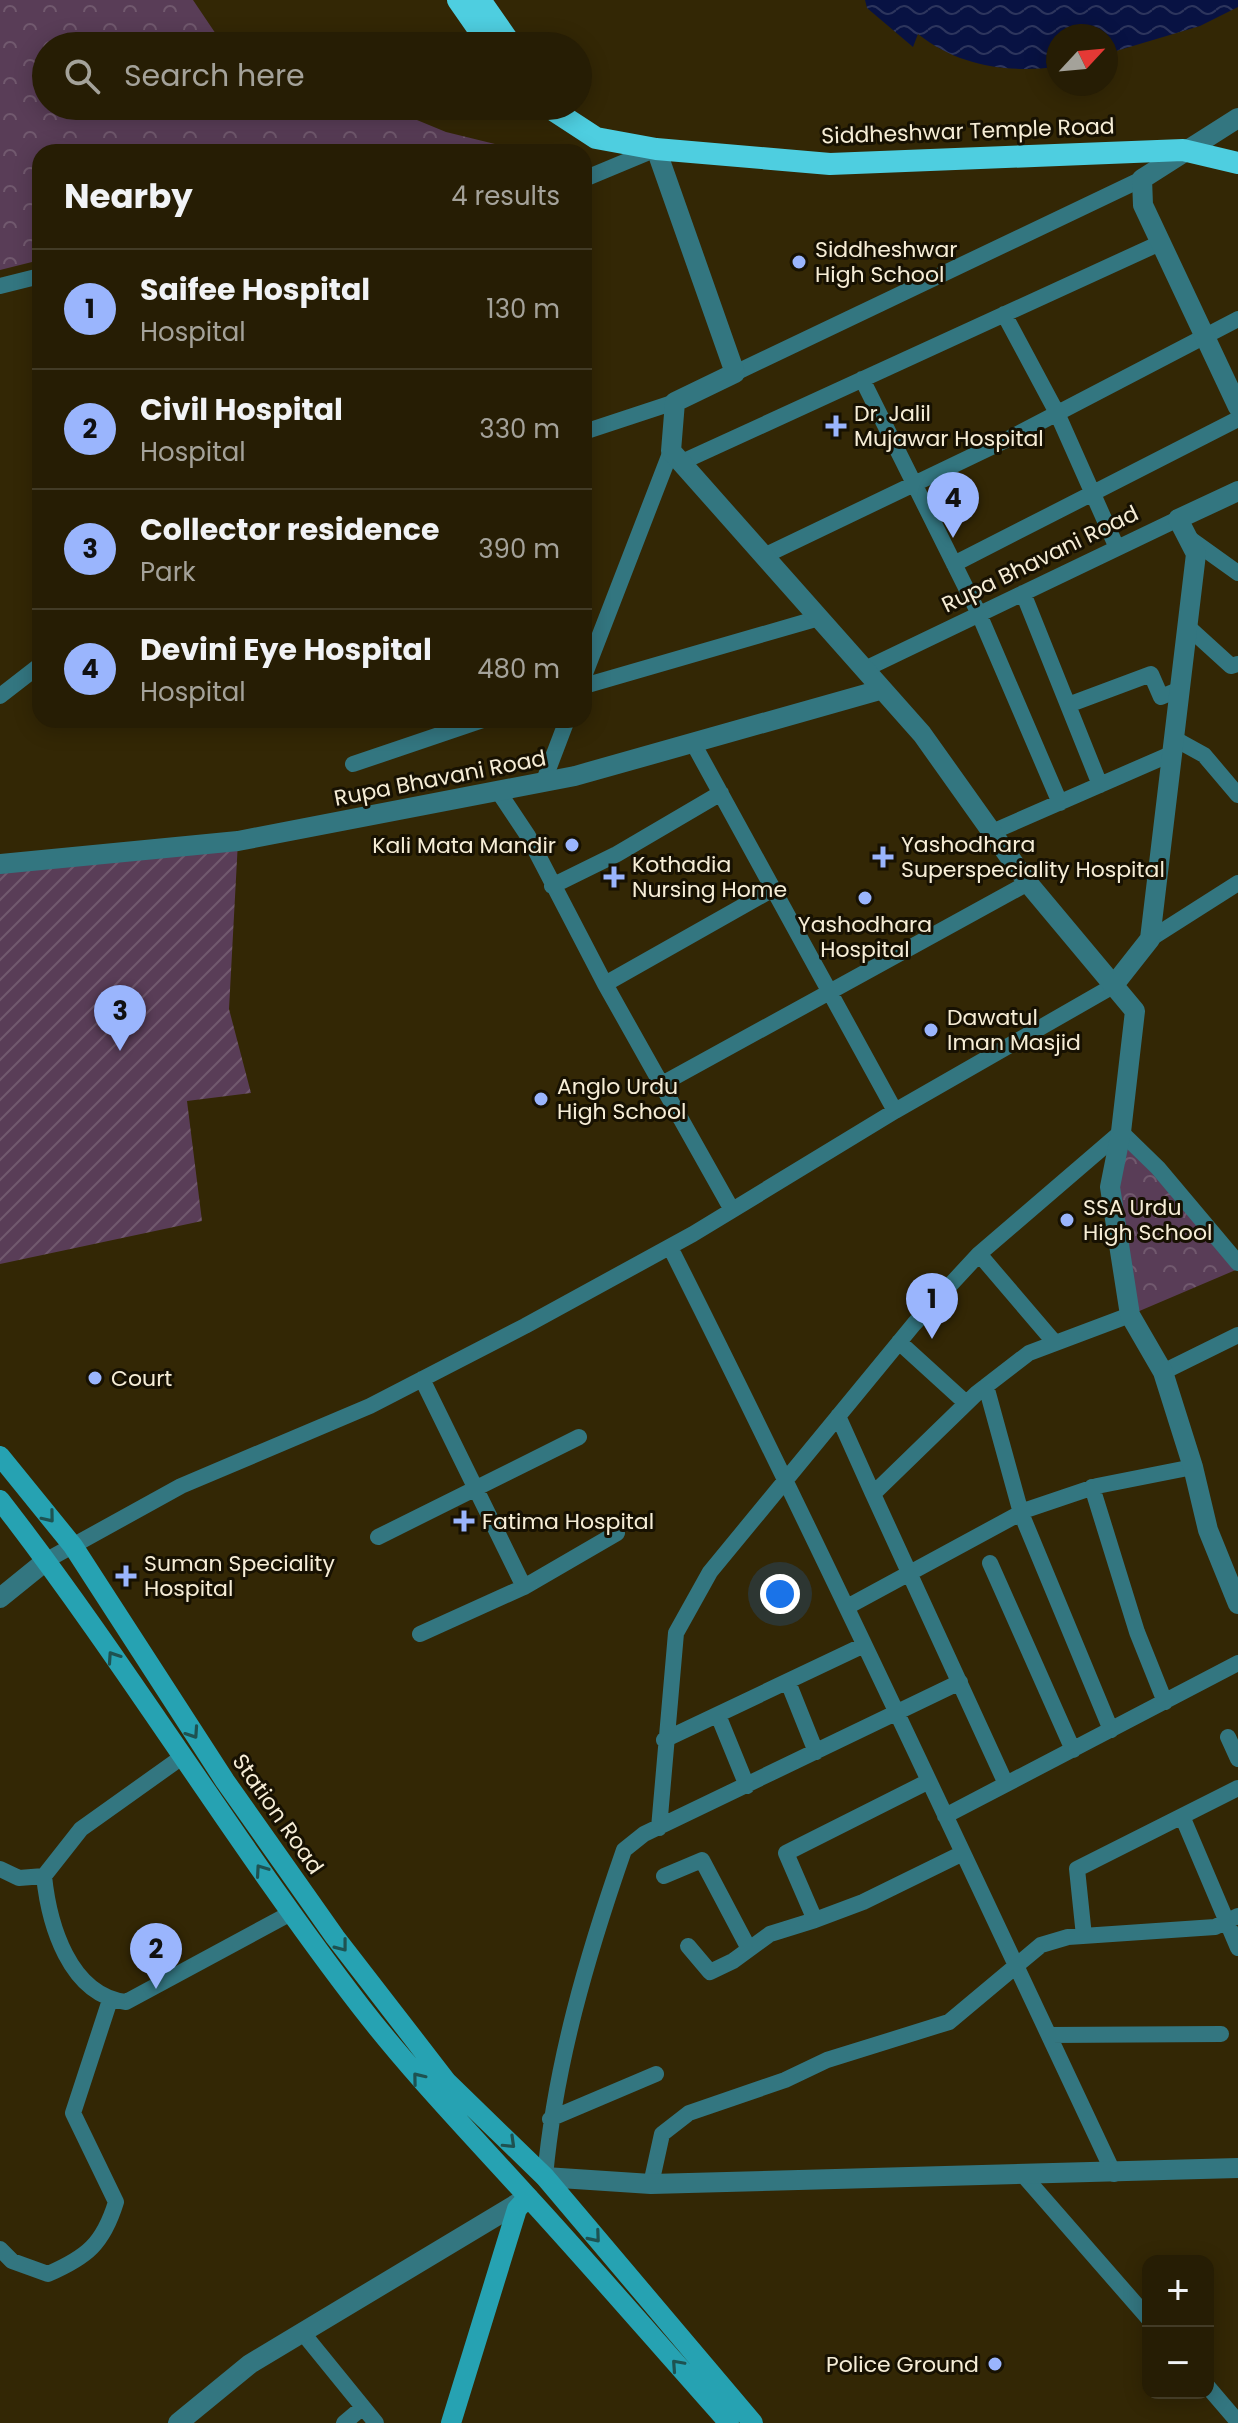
<!DOCTYPE html>
<meta charset="utf-8">
<style>
body{margin:0;font-family:Poppins,sans-serif;background:#322a13;color:#f1f3f6}
.controls{position:absolute;right:24px;bottom:24px;display:grid;overflow:hidden;border-radius:16px;box-shadow:0 4px 20px #0003}
.controls button{width:72px;height:72px;display:grid;place-items:center;padding:0;border:0;border-bottom:2px solid #423b26;background:#261d04;color:#f1f3f6;font:40px sans-serif}
.compass{position:absolute;left:1046px;top:24px;width:72px;height:72px;border-radius:50%;background:#261d04;box-shadow:0 4px 20px #0003;rotate:64deg}
.you{position:absolute;left:780px;top:1594px;width:28px;height:28px;margin:-20px;border:6px solid #fff;border-radius:50%;background:#1a73e8;box-shadow:0 0 0 12px #1a73e833}
.badge{display:grid;place-items:center;width:52px;height:52px;border-radius:50%;background:#9ab5fd;color:#111;font-size:26px;font-weight:700}
.pin{position:absolute;translate:-50% -66px;filter:drop-shadow(0 2px 4px #0008)}
.pin::after{content:'';position:absolute;top:42px;width:28px;height:24px;background:inherit;clip-path:polygon(0 0,100% 0,50% 100%)}
.list{margin:0;padding:0;list-style:none}
h2{display:flex;justify-content:space-between;align-items:center;height:104px;margin:0;padding:0 32px;font-size:34px}
h2 small{font-size:26px;font-weight:400;color:#a4a29a}
.list li{display:grid;grid-template-columns:52px 1fr auto;gap:24px;align-items:center;box-sizing:border-box;height:120px;padding:0 32px;border-top:2px solid #423b26}
.list b{display:block;font-size:30px;white-space:nowrap}
.list p{margin:0;font-size:26px;white-space:nowrap;color:#a4a29a}
.list em{font-size:26px;font-style:normal;color:#a4a29a}
.icon{flex:none;width:44px;height:44px;fill:none;stroke:currentColor;stroke-width:2;stroke-linecap:round;stroke-linejoin:round}
.map{position:relative;flex:none;width:1238px;height:2423px;overflow:hidden}
.search{position:absolute;background:#261d04;box-shadow:0 4px 20px #0003;left:32px;top:32px;width:560px;height:88px;display:flex;align-items:center;gap:20px;box-sizing:border-box;padding:0 28px;border-radius:44px;color:#a4a29a;font-size:30px}
.panel{position:absolute;background:#261d04;box-shadow:0 4px 20px #0003;left:32px;top:144px;width:560px;height:584px;border-radius:24px}
.map>svg:first-child{display:block}
.forest{fill:url(#forest-crowns)}
.garden{fill:url(#garden-furrows)}
.water{fill:url(#water-waves)}
.lines{fill:none;stroke-linecap:round;stroke-linejoin:round}
.minor{stroke:#337680;stroke-width:16}
.tertiary{stroke:#337680;stroke-width:20}
.secondary{stroke:#26a2b2;stroke-width:20}
.trunk{stroke:#4ecee0;stroke-width:22}
.oneway{stroke:#1e5251}
.poi-dot{fill:#9ab5fd;stroke:#171102;stroke-width:3}
.labels{text-anchor:middle;dominant-baseline:central;stroke-width:6;stroke-linejoin:round;paint-order:stroke}
.street-label{font-size:22px;fill:#f6edd6;stroke:#171102}
.poi-label{font-size:22px;fill:#f6edd6;stroke:#171102;text-anchor:start}
</style>
<div class="map">
<svg width="1238" height="2423" viewBox="0 0 1238 2423">
<defs>
<pattern id="forest-crowns" width="20" height="18" patternUnits="userSpaceOnUse" patternTransform="scale(2)"><rect width="20" height="18" fill="#593d57"/><path d="M2 6a3 3 0 1 1 6 0M12 15a3 3 0 1 1 6 0" fill="none" stroke="#71596e"/></pattern>
<pattern id="garden-furrows" width="10" height="10" patternUnits="userSpaceOnUse" patternTransform="scale(2)"><rect width="10" height="10" fill="#593d57"/><path d="M-1 1l2-2M0 10L10 0M9 11l2-2" fill="none" stroke="#71596e"/></pattern>
<pattern id="water-waves" width="16" height="10" patternUnits="userSpaceOnUse" patternTransform="scale(2)"><rect width="16" height="10" fill="#081243"/><path d="M0 5q4-4 8 0t8 0" fill="none" stroke="#2d355d"/></pattern>
</defs>
<rect width="100%" height="100%" fill="#332705"/>
<path class="forest" d="M0,0h193l31,46h-178v60h337l63,26 53,13 8,7h-467v108l-40,10z
M1121,1132l117,137 -108,46 -20,-128z"/>
<path class="garden" d="M238,841l-9,168 22,84 -64,8 15,120 -202,43v-396z"/>
<path class="water" d="M865,0h373v7l-38,19 -94,28v-18h-48l-2,31c-49,6 -98,-1 -138,-33l-5,13 -46,-39z"/>
<g class="lines">
<path class="minor" d="M584,179l72,-30
M0,286l40,-10
M1004,314l53,99 60,135
M735,373l407,-194
M862,379l117,235 81,189
M584,432l91,-30
M682,462l478,-219
M1189,538l49,35
M766,555l242,-116 230,-120
M954,564l284,-145
M1023,593l77,192
M1187,626l44,40 7,-2
M863,670l315,-151
M584,676l87,-225
M584,686l235,-68
M0,696l40,-31
M1068,705l83,-31 10,23 19,-8
M1175,739l29,16 34,40
M693,743l202,368
M353,764l130,-44
M543,783l24,-63
M498,791l30,45 77,148 127,226
M992,832l181,-79
M552,886l65,-32 104,-61
M1150,939l88,-56
M605,984l168,-95
M662,1084l366,-201
M670,1247c154,306 298,617 444,927
M979,1254l76,89
M899,1342l67,61
M1163,1372l75,-37
M422,1379l102,208
M986,1386l35,127 90,217
M838,1416l35,78 104,-101 52,-40 101,-38
M1092,1487l45,145 28,70
M873,1494l133,290
M378,1537l201,-100
M47,1560l134,-74 189,-80 155,-80 168,-92 202,-123 218,-125
M990,1563l83,187
M847,1607l179,-97 71,-24 96,-19
M420,1634l104,-47 93,-54
M788,1682l28,70
M718,1715l29,71
M1228,1737l10,22
M664,1740l198,-94
M182,1757l-101,72 -37,47c5,48 25,119 82,126l165,-89
M929,1781l-143,72 29,67 48,-18 100,-49
M945,1816l293,-153
M1182,1816l56,132
M659,1828l17,-195 34,-61 204,-248 65,-70 142,-122 37,36 80,95
M0,1869l19,9 25,-2
M664,1876l38,-16 47,89
M1084,1936l-7,-67 161,-81
M688,1946l22,26 23,-11 37,-27 45,-14
M1049,2035l172,-1
M550,2119l106,-45
M1024,2176l124,142
M545,2177c10,-112 42,-221 79,-327l20,-16 316,-152
M651,2184l11,-50 27,-21 96,-33 42,-20 122,-38 92,-77 27,-8 147,-10 23,-11
M0,2249l12,12 36,13c39,-17 55,-30 68,-72l-43,-89 37,-113
M302,2332l74,91
M1208,2387l30,35
M344,2423l19,-16"/>
<path class="tertiary" d="M1238,118l-96,61 1,26 95,202
M656,149l79,224 -60,29 -4,49 251,283 106,149 107,128 -14,121 -11,55 20,128 33,57 30,95 15,63 30,74
M0,864l238,-23 337,-65 305,-86
M1113,986l37,-47 46,-385 -18,-35 60,-28
M0,1598l47,-38
M545,2177l106,7 587,-16
M178,2423l72,-59 278,-167"/>
<path class="secondary" d="M0,1456l73,90 152,235 110,156 112,145 98,95 208,246
M0,1500c127,164 234,342 361,507 52,67 110,127 167,190 68,74 134,151 201,226
M451,2423l66,-214 11,-12"/>
<path class="trunk" d="M458,0l32,46
M480,0l32,46
M547,106l49,32 60,11 174,15 353,-14 55,13"/>
</g>
<defs><path id="oneway-chevron" d="M-2-3.5L2.5 0L-2 3.5" fill="none" stroke-width="1.6" stroke-linecap="round" stroke-linejoin="round" transform="scale(2)"/></defs>
<g class="oneway">
<use href="#oneway-chevron" transform="translate(49 1517) rotate(51)"/>
<use href="#oneway-chevron" transform="translate(113 1657) rotate(-124)"/>
<use href="#oneway-chevron" transform="translate(193 1733) rotate(56)"/>
<use href="#oneway-chevron" transform="translate(261 1870) rotate(-125)"/>
<use href="#oneway-chevron" transform="translate(342 1946) rotate(52)"/>
<use href="#oneway-chevron" transform="translate(418 2078) rotate(-129)"/>
<use href="#oneway-chevron" transform="translate(510 2143) rotate(44)"/>
<use href="#oneway-chevron" transform="translate(595 2237) rotate(50)"/>
<use href="#oneway-chevron" transform="translate(677 2365) rotate(-132)"/>
</g>
<g class="poi-dot">
<circle cx="799" cy="262" r="8"/>
<path d="M832 414h8v8h8v8h-8v8h-8v-8h-8v-8h8z"/>
<circle cx="572" cy="845" r="8"/>
<path d="M879 845h8v8h8v8h-8v8h-8v-8h-8v-8h8z"/>
<path d="M610 865h8v8h8v8h-8v8h-8v-8h-8v-8h8z"/>
<circle cx="865" cy="898" r="8"/>
<circle cx="931" cy="1030" r="8"/>
<circle cx="541" cy="1099" r="8"/>
<circle cx="1067" cy="1220" r="8"/>
<circle cx="95" cy="1378" r="8"/>
<path d="M460 1509h8v8h8v8h-8v8h-8v-8h-8v-8h8z"/>
<path d="M122 1564h8v8h8v8h-8v8h-8v-8h-8v-8h8z"/>
<circle cx="995" cy="2364" r="8"/>
</g>
<g class="labels">
<g class="street-label">
<text transform="translate(968 131) rotate(-2)">Siddheshwar Temple Road</text>
<text transform="translate(1040 559) rotate(-26)">Rupa Bhavani Road</text>
<text transform="translate(440 778) rotate(-11)">Rupa Bhavani Road</text>
<text transform="translate(278 1814) rotate(55)">Station Road</text>
</g>
<g class="poi-label">
<text x="815" y="249">Siddheshwar<tspan x="815" dy="25">High School</tspan></text>
<text x="854" y="413">Dr. Jalil<tspan x="854" dy="25">Mujawar Hospital</tspan></text>
<text x="901" y="844">Yashodhara<tspan x="901" dy="25">Superspeciality Hospital</tspan></text>
<text x="556" y="845" text-anchor="end">Kali Mata Mandir</text>
<text x="632" y="864">Kothadia<tspan x="632" dy="25">Nursing Home</tspan></text>
<text x="865" y="924" text-anchor="middle">Yashodhara<tspan x="865" dy="25">Hospital</tspan></text>
<text x="947" y="1017">Dawatul<tspan x="947" dy="25">Iman Masjid</tspan></text>
<text x="557" y="1086">Anglo Urdu<tspan x="557" dy="25">High School</tspan></text>
<text x="1083" y="1207">SSA Urdu<tspan x="1083" dy="25">High School</tspan></text>
<text x="111" y="1378">Court</text>
<text x="482" y="1521">Fatima Hospital</text>
<text x="144" y="1563">Suman Speciality<tspan x="144" dy="25">Hospital</tspan></text>
<text x="979" y="2364" text-anchor="end">Police Ground</text>
</g>
</g>
</svg>
<div class="controls">
<button>+</button>
<button>−</button>
</div>
<svg class="compass" viewBox="-18 -18 36 36"><path d="M0-13l5 13h-10z" fill="#e53935"/><path d="M0 13l5-13h-10z" fill="#a4a29a"/></svg>
<div class="you"></div>
<div class="pin badge" style="left:932px;top:1339px">1</div>
<div class="pin badge" style="left:156px;top:1989px">2</div>
<div class="pin badge" style="left:120px;top:1051px">3</div>
<div class="pin badge" style="left:953px;top:538px">4</div>
<div class="search"><svg class="icon" aria-label="search" viewBox="0 0 24 24"><circle cx="10" cy="10" r="6"/><path d="M15 15l6 6"/></svg>Search here</div>
<section class="panel">
<h2>Nearby<small>4 results</small></h2>
<ul class="list">
<li><span class="badge">1</span><div><b>Saifee Hospital</b><p>Hospital</p></div><em>130 m</em></li>
<li><span class="badge">2</span><div><b>Civil Hospital</b><p>Hospital</p></div><em>330 m</em></li>
<li><span class="badge">3</span><div><b>Collector residence</b><p>Park</p></div><em>390 m</em></li>
<li><span class="badge">4</span><div><b>Devini Eye Hospital</b><p>Hospital</p></div><em>480 m</em></li>
</ul>
</section>
</div>
